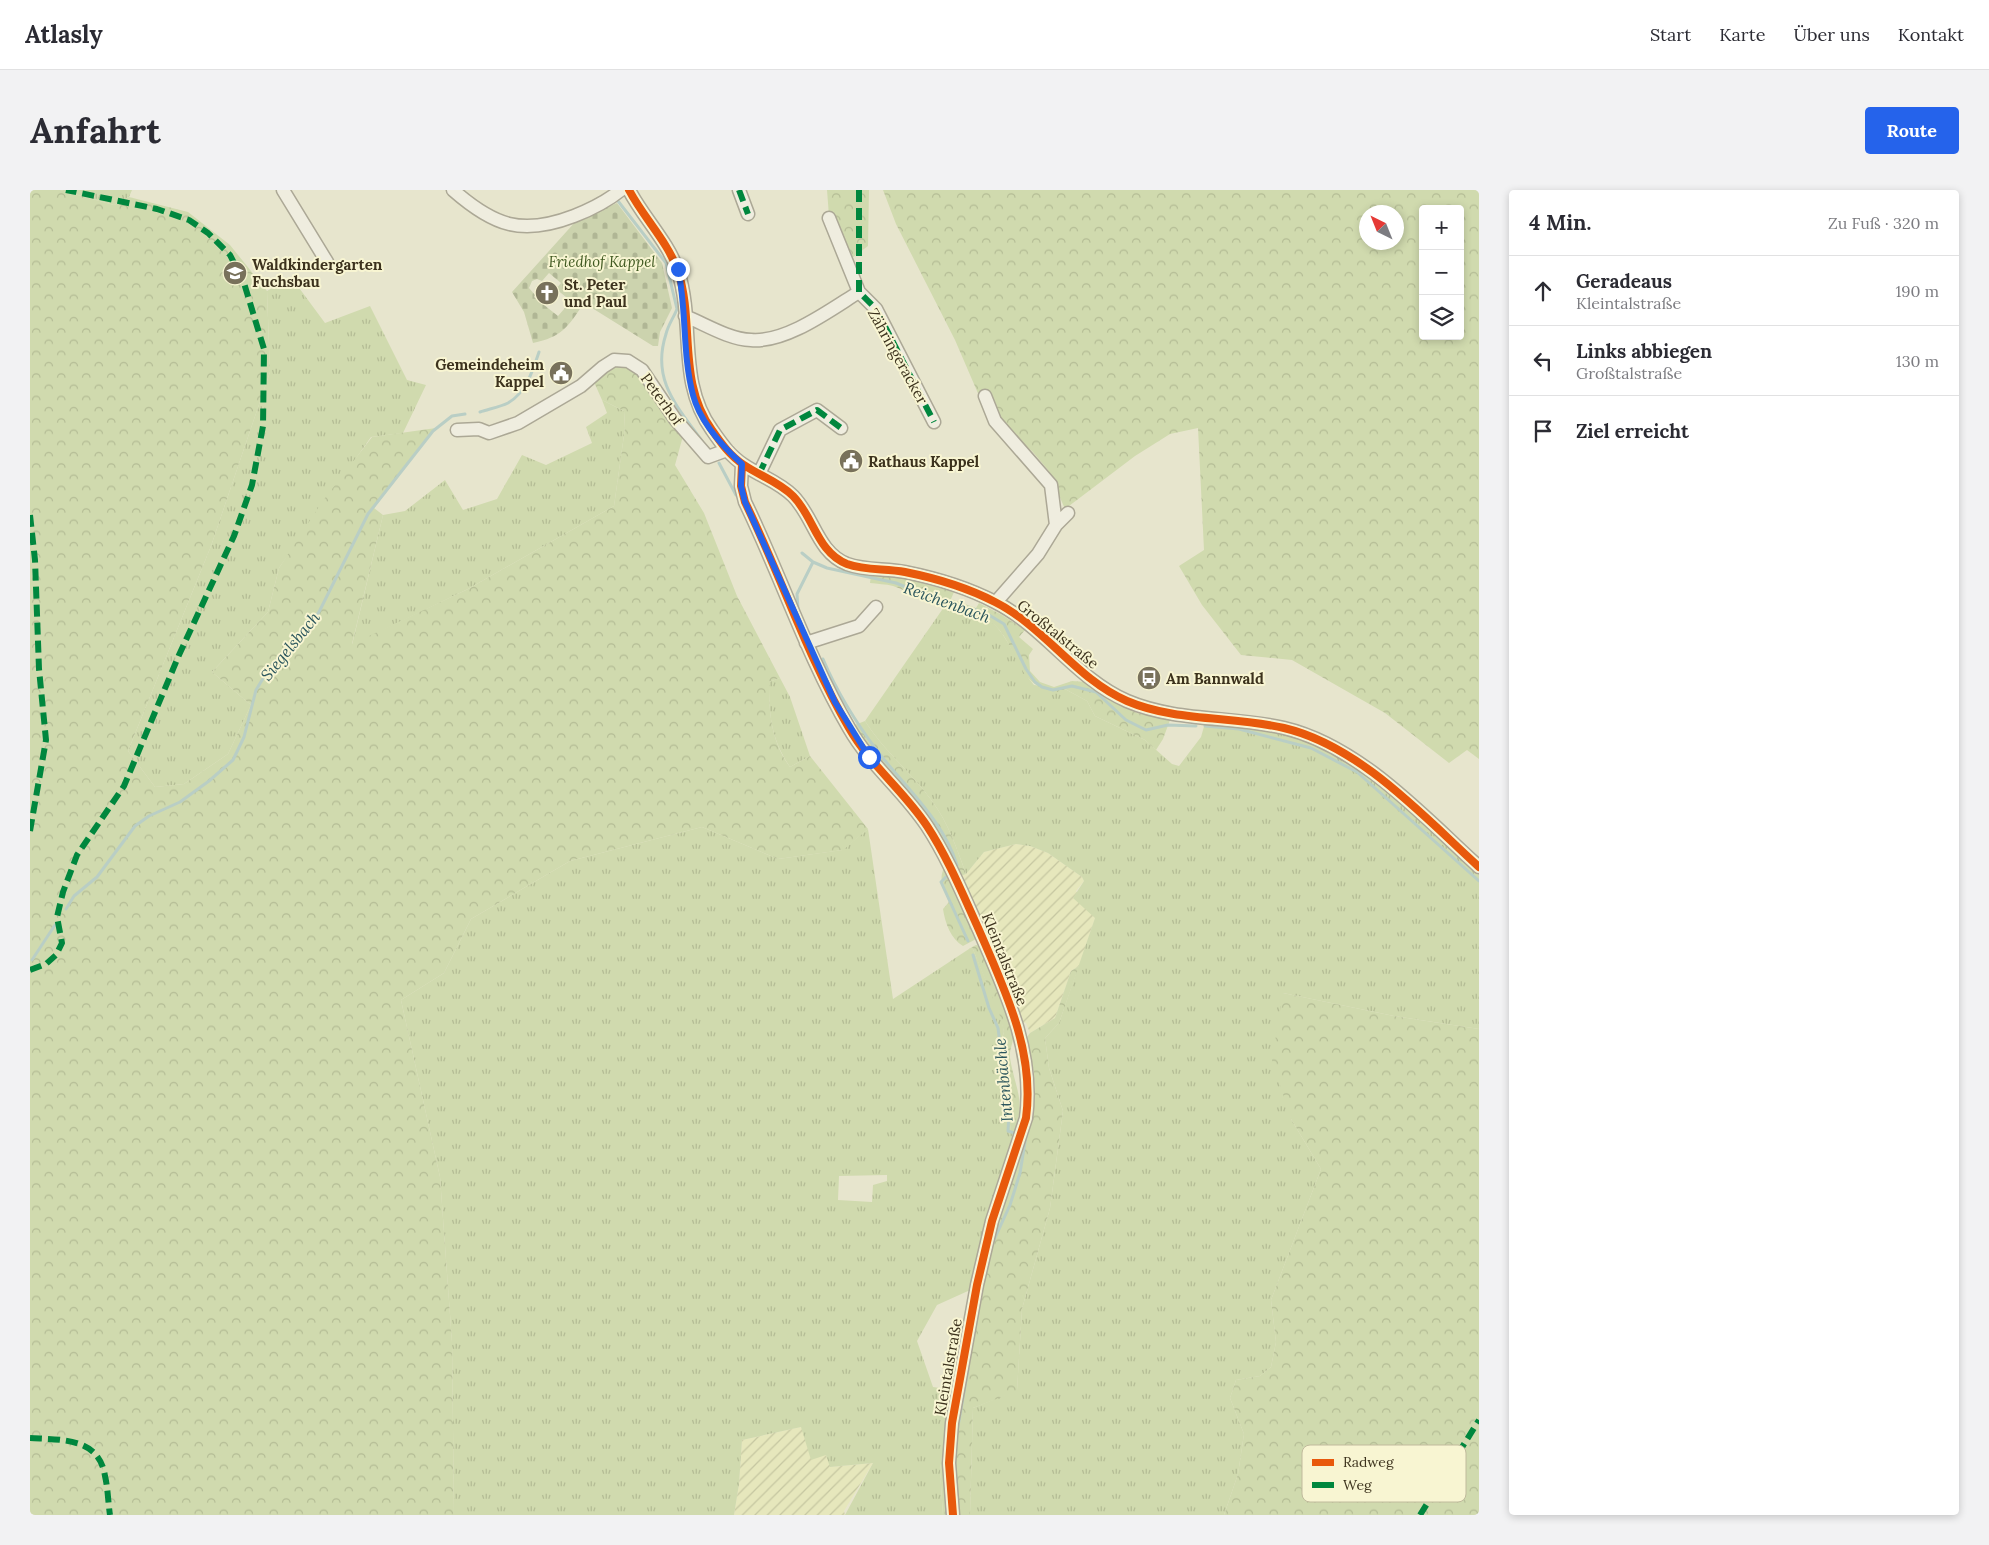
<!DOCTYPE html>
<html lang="de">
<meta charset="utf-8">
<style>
body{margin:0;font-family:Lora,serif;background:#f2f2f3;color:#2b2b33}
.controls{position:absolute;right:15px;top:15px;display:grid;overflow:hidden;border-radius:5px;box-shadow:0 2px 8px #0003}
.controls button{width:45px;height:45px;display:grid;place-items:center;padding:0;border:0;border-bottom:1px solid #e1e1e2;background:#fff;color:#2b2b33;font:25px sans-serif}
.compass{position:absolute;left:1329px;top:15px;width:45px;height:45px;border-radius:50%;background:#fff;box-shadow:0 2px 8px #0003;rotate:317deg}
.stop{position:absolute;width:15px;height:15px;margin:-11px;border:4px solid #2563eb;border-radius:50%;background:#fff}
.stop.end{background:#2563eb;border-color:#fff;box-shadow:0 1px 5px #0008}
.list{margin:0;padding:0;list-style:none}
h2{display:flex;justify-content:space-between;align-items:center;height:65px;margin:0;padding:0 20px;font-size:21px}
h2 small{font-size:16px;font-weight:400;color:#7c7c81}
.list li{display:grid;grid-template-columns:32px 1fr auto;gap:15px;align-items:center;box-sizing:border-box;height:70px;padding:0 20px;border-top:1px solid #e1e1e2}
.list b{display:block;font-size:19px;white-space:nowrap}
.list p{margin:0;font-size:16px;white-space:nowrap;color:#7c7c81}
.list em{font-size:16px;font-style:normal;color:#7c7c81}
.icon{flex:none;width:28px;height:28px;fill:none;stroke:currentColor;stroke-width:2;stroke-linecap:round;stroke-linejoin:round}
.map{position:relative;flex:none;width:1449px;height:1325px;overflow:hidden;border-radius:5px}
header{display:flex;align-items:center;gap:30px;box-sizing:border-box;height:70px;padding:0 25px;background:#fff;border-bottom:1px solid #e1e1e2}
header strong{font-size:24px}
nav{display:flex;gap:28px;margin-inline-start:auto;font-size:18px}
.intro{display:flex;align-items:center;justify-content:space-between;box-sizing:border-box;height:120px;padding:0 30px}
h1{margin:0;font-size:35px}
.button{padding:12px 22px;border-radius:5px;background:#2563eb;color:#fff;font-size:18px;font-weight:700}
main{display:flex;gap:30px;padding:0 30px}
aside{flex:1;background:#fff;border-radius:5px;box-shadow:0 2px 8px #0003}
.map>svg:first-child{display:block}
.farmland{fill:url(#farmland-furrows)}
.grass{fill:url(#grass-tufts);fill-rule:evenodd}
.forest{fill:url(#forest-crowns);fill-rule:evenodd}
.cemetery{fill:url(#cemetery-stones);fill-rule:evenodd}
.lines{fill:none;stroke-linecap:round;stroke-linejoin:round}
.stream{stroke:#b9cec5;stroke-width:3}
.minor-casing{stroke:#aca896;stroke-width:15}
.minor{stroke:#efeddf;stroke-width:12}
.quiet{stroke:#00873e;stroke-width:6;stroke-dasharray:12 6;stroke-linecap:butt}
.cycleway-casing{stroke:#f8f5d2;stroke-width:11}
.cycleway{stroke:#e8590c;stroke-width:8}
.route{stroke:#2563eb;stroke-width:6}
.labels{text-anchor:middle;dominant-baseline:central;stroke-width:4;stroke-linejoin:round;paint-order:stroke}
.park-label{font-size:15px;font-style:italic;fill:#415a22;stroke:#f8f5d2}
.poi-label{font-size:15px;font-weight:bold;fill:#3c321d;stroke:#f8f5d2;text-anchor:start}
.street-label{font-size:15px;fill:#3c321d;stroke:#f8f5d2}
.water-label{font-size:16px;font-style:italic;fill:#2b565d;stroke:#f8f5d2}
.key{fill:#f8f5d2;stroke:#c0ba9c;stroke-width:1}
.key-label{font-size:14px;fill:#3c321d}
</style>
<header>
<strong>Atlasly</strong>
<nav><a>Start</a><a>Karte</a><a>Über uns</a><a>Kontakt</a></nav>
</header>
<div class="intro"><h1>Anfahrt</h1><a class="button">Route</a></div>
<main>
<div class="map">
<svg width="1449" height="1325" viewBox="0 0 1449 1325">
<defs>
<pattern id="farmland-furrows" width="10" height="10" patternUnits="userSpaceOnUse" patternTransform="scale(1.25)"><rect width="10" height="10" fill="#e6e7bc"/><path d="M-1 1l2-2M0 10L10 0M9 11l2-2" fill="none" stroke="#c6c7a1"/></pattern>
<pattern id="grass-tufts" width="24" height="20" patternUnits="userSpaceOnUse" patternTransform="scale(1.25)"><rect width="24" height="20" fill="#d0daae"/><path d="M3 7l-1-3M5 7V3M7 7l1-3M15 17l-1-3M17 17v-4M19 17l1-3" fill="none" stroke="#b4bc95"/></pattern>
<pattern id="forest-crowns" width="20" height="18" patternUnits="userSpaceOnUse" patternTransform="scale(1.25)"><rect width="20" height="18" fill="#d0daae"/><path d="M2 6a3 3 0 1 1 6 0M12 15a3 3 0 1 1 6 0" fill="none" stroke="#b4bc95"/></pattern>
<pattern id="cemetery-stones" width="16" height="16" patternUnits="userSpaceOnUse" patternTransform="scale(1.25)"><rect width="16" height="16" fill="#ccd3ae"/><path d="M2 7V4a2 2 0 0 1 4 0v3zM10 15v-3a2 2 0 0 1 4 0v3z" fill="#b0b695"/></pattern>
</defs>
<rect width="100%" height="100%" fill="#e7e5cd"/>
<path class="farmland" d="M986,654l14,2 18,7 34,24 2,4 -8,10 19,27 -16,48 -8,5 -16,47 -25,15 -4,-10 -6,-1 -60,-146 6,-2 18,-22z
M771,1237l25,28 5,12 42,-4 -29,48 1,4h-111l5,-31 3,-44z"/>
<path class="grass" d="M30,0h72l-3,7 -15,8z
M261,87l34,46 45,-17 37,74 19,5 -23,48 -32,4 -92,131 -11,44 -56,60 39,33 -23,49 -44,30 -29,3 -27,-36 83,-205 59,-174 -3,-81z
M572,210l22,11 1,17 -11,78 -146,83 -116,56 31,-130 22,-4 40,-31 18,30 34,-11 25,-44 24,10 46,-22 -6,-16 21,-14z
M914,417c15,3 33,4 45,13 18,12 29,47 45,65l31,4 22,12 8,15 50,24 27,24 7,2 22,-29 4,-14c33,4 67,5 98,17 62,22 126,91 176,134v155l-85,-13 -111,-23 8,126 30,50 -50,131 5,42 -5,25 -11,9 -24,4 -6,18 14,36 -6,40 -14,41h-254l3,-107 44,-18 5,-81 28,-101 13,-97 -14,-43 -4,-30 14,-15 36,-105 -22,-20 11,-17 -2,-4 -34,-24 -18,-7 -14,-2 -32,8 -18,22c-9,-25 -18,-52 -34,-73 -20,-28 -48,-50 -67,-80z
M750,488l10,19 20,59 -20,11c-19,-28 -21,-52 -21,-85z
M672,637l76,32 64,-9 26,-21 25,170 79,-52 29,69 3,16 -5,14 3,28 5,17 4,40 3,4 -33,156h-13l-31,14 -20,36 16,46 19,3 -12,80 3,45h-98l28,-52 -43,4 -4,-12 -15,5 -10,-33 -59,13 -3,44 -5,31h-280l-2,-173 -12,-165 -39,-177 43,-27 27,-54 99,-58zM857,985v6l-14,4 -1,17 -34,-2 1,-24z"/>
<path class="forest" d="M0,0h30l54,15 15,-8 59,15 42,33 37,46 3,81 -59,174 -83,205 27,36 29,-3 44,-30 23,-49 -39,-33 56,-60 11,-44 43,-66 50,-65 64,-9 -62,80 9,7 -31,129 116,-55 146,-83 11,-78 -1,-17 -22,-11 -8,-18 23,-18 20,5 46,67 -8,29 29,48 33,83 43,82 -11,4c0,31 2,59 21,85l20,-11 58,73 -25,21 -65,9 -76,-32 -132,34 -99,58 -27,54 -43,27 39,177 12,165 2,173h-424z
M797,0h42l-1,56 -16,12 -23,-42z
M853,0h596v569l-12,-9 -18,13 -64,-50 -93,-53 -51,-5 -39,-50 -23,-39 25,-16 -6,-122 -28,6 -35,22 -70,53 -17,-39 -16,-19 -22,-18 -30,-35 -25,-58 -59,-116zM1393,19h37v127h-37zM1336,22h30v30h-30z
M841,385l33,3 50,14 -3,7 25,9 3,-5 23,12 23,15 -6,7 14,12 -4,6 1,16 10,11 14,5 18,-6 15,1 27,20 23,11 33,7 -7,19 -7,11 -11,-10 -50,-24 -8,-15 -22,-12 -10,4c-44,-11 -35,-49 -65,-72 -15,-12 -40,-12 -59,-17 -13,-5 -25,-14 -38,-18 -7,-2 -16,-2 -23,-3z
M835,531c19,30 47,52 67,80 16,21 25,48 34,73l-6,2 -108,-150z
M914,678l34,70 -15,8c-12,-7 -18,-23 -20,-37l6,-7c-5,-12 -11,-22 -5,-34z
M946,755l4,1c13,28 28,55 33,86 2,8 -4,16 -3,26 6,35 16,40 4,77l-3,-4 -2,-14 -2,-26 -10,-37 7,-22 -4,-16 -28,-69z
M1049,776l-20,57 -14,15 4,30 14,43 -13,97 -28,101 -5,82 -44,17 -3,107h-27l-3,-45 12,-80 44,-169 35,-101 4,-29 -1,-18 -7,-36 3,-4 25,-15 16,-47z
M1253,803l111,23 85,13v486h-255l14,-41 6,-40 -14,-36 6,-18 24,-4 11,-9 5,-25 -5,-42 50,-131 -30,-50 -19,-59z"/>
<path class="cemetery" d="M587,13l45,60 10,45 -12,24 -2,14h-5l-69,-43c-16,24 -22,34 -51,40l-9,-31 -12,-20 64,-71zM519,83l12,10 -5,6 15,12 -13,15 -24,-19 1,-2 -6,-7 3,-7 5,-2 5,2z"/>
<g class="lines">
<path class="stream" d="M588,11l48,62 11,46c-3,8 -9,16 -11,25 -15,46 11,72 36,107
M450,222c9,-3 20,-5 28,-9 18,-10 25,-33 31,-51
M689,273l17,32
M772,363l11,9 14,6 69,15 44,18 44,11 20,12 22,45 9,13 7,5 11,3 19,-4 24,6 30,28 20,10 22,-5 28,1
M768,419l-1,-15 16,-32
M793,469c14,33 34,65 55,93 28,36 65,68 79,113l-3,3
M1175,536l34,3 72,19 46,24 122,109
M920,683l-9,9 27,59
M36,719l8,-13 23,-19 38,-51 14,-10 31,-14 29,-21 24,-21 11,-23 12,-47 14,-23 35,-36 14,-19 49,-98 65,-83 19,-15 13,-2
M943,765l16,53 9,20 11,85 -1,18 10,3
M2,770l23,-35
M964,1050l16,-35 10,-32 6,-37
M927,1242l11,-63"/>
<g class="minor-casing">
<path id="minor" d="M253,0l44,72
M423,0c41,36 69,46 121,26 18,-7 32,-14 47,-26
M599,0c14,27 39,52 49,81 17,53 -1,111 34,159 9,13 18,26 32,35 16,11 35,17 49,31 21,21 24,56 54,68 19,7 39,4 58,8 30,6 63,16 90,30 50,25 81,77 132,99 49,21 106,15 157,27 76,18 139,88 195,139
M709,0l9,24
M799,28l30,74 17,17 58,113
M655,126c20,8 43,23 66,24 35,3 79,-30 108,-48
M955,206l10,25 56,64 5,40
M427,240l22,-1 10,4 29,-10 63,-37 22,-19 11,-7 14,1 14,9 33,49 33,38 19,-7
M712,274l-1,22 4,16c36,74 62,154 104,226 21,37 55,63 78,98 21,32 36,69 52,104 26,60 56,122 47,188l-34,103 -15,64 -25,138 -3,40 4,52
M729,284l21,-44 37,-20 24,18
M966,412l42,-48 18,-29 12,-12
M776,453l53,-17 17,-19"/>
</g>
<use href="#minor" class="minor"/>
<path class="quiet" d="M709,0l9,24
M829,0v102l17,17 58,113
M729,284l21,-44 37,-20 24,18
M0,325l5,45 4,109 7,71 -16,91
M0,780l16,-6 10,-9 6,-12 -5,-26 6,-25 14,-37 47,-69 55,-131 55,-119 18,-51 11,-59 1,-77 -20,-66 -14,-28 -22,-22 -19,-13 -32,-11 -91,-19
M0,1248c31,2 69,-1 75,38 3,13 3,26 5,39
M1390,1325l59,-95"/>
<g class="cycleway-casing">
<path id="cycleway" d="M599,0c14,27 39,52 49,81 17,53 -1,111 34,159 9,13 18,26 32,35 16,11 35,17 49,31 21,21 24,56 54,68 19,7 39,4 58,8 30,6 63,16 90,30 50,25 81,77 132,99 49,21 106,15 157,27 76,18 139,88 195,139
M712,274l-1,22 4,16c36,74 62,154 104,226 21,37 55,63 78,98 21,32 36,69 52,104 26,60 56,122 47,188l-34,103 -15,64 -25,138 -3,40 4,52"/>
</g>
<use href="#cycleway" class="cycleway"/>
</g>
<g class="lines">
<path class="route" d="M648,79c9,41 4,85 15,126 7,27 29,51 49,69l-1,22 4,16 90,200 34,55"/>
</g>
<defs>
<g id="school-disc" transform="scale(1.25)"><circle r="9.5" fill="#78715b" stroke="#f8f5d2"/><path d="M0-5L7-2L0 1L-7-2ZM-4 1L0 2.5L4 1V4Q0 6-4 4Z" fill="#fff"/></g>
<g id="church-disc" transform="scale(1.25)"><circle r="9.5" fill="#78715b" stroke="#f8f5d2"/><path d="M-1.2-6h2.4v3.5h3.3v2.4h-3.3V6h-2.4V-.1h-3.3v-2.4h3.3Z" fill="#fff"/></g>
<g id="civic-disc" transform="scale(1.25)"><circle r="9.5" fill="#78715b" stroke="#f8f5d2"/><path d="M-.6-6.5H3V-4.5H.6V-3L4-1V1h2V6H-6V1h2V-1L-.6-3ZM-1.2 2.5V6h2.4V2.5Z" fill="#fff"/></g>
<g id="bus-disc" transform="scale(1.25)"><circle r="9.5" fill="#78715b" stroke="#f8f5d2"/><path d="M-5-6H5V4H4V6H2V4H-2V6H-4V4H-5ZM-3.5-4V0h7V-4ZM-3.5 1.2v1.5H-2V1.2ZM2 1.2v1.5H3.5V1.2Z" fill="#fff"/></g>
</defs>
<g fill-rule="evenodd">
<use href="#school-disc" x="205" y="83"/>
<use href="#church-disc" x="517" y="103"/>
<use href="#civic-disc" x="531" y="183"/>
<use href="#civic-disc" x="821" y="271"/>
<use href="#bus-disc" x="1119" y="488"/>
</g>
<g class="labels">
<g class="park-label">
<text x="572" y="71">Friedhof Kappel</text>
</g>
<g class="poi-label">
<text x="222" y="74">Waldkindergarten<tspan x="222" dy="17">Fuchsbau</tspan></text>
<text x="534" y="94">St. Peter<tspan x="534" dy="17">und Paul</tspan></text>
<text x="514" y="174" text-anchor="end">Gemeindeheim<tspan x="514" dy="17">Kappel</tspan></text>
<text x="838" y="271">Rathaus Kappel</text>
<text x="1136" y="488">Am Bannwald</text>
</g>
<g class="street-label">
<text transform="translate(868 166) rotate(61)">Zähringeracker</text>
<text transform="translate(632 209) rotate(54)">Peterhof</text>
<text transform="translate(1028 444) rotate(39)">Großtalstraße</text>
<text transform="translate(975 769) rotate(68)">Kleintalstraße</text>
<text transform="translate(918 1177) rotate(-80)">Kleintalstraße</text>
</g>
<g class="water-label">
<text transform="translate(917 412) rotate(20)">Reichenbach</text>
<text transform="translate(260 456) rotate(-51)">Siegelsbach</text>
<text transform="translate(973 890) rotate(-95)">Intenbächle</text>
</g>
</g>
<rect x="1272" y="1255" width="164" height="57" rx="8" class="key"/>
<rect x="1282" y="1269" width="22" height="7" fill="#e8590c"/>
<rect x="1282" y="1292" width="22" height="6" fill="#00873e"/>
<g class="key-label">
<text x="1313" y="1277">Radweg</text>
<text x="1313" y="1300">Weg</text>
</g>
</svg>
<div class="controls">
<button>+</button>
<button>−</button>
<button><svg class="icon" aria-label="layers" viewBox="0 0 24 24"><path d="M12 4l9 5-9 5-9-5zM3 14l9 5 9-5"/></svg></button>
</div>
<svg class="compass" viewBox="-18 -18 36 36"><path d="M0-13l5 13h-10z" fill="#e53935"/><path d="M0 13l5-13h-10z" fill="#7c7c81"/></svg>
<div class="stop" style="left:839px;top:567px"></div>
<div class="stop end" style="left:648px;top:79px"></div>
</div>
<aside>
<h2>4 Min.<small>Zu Fuß · 320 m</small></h2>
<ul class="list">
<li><svg class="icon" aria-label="ahead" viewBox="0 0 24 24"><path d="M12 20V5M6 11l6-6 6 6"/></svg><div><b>Geradeaus</b><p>Kleintalstraße</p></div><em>190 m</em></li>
<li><svg class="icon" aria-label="left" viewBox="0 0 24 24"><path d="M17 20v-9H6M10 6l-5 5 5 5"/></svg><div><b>Links abbiegen</b><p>Großtalstraße</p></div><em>130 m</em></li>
<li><svg class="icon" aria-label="arrive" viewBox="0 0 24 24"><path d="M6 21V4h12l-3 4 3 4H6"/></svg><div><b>Ziel erreicht</b></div></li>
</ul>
</aside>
</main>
